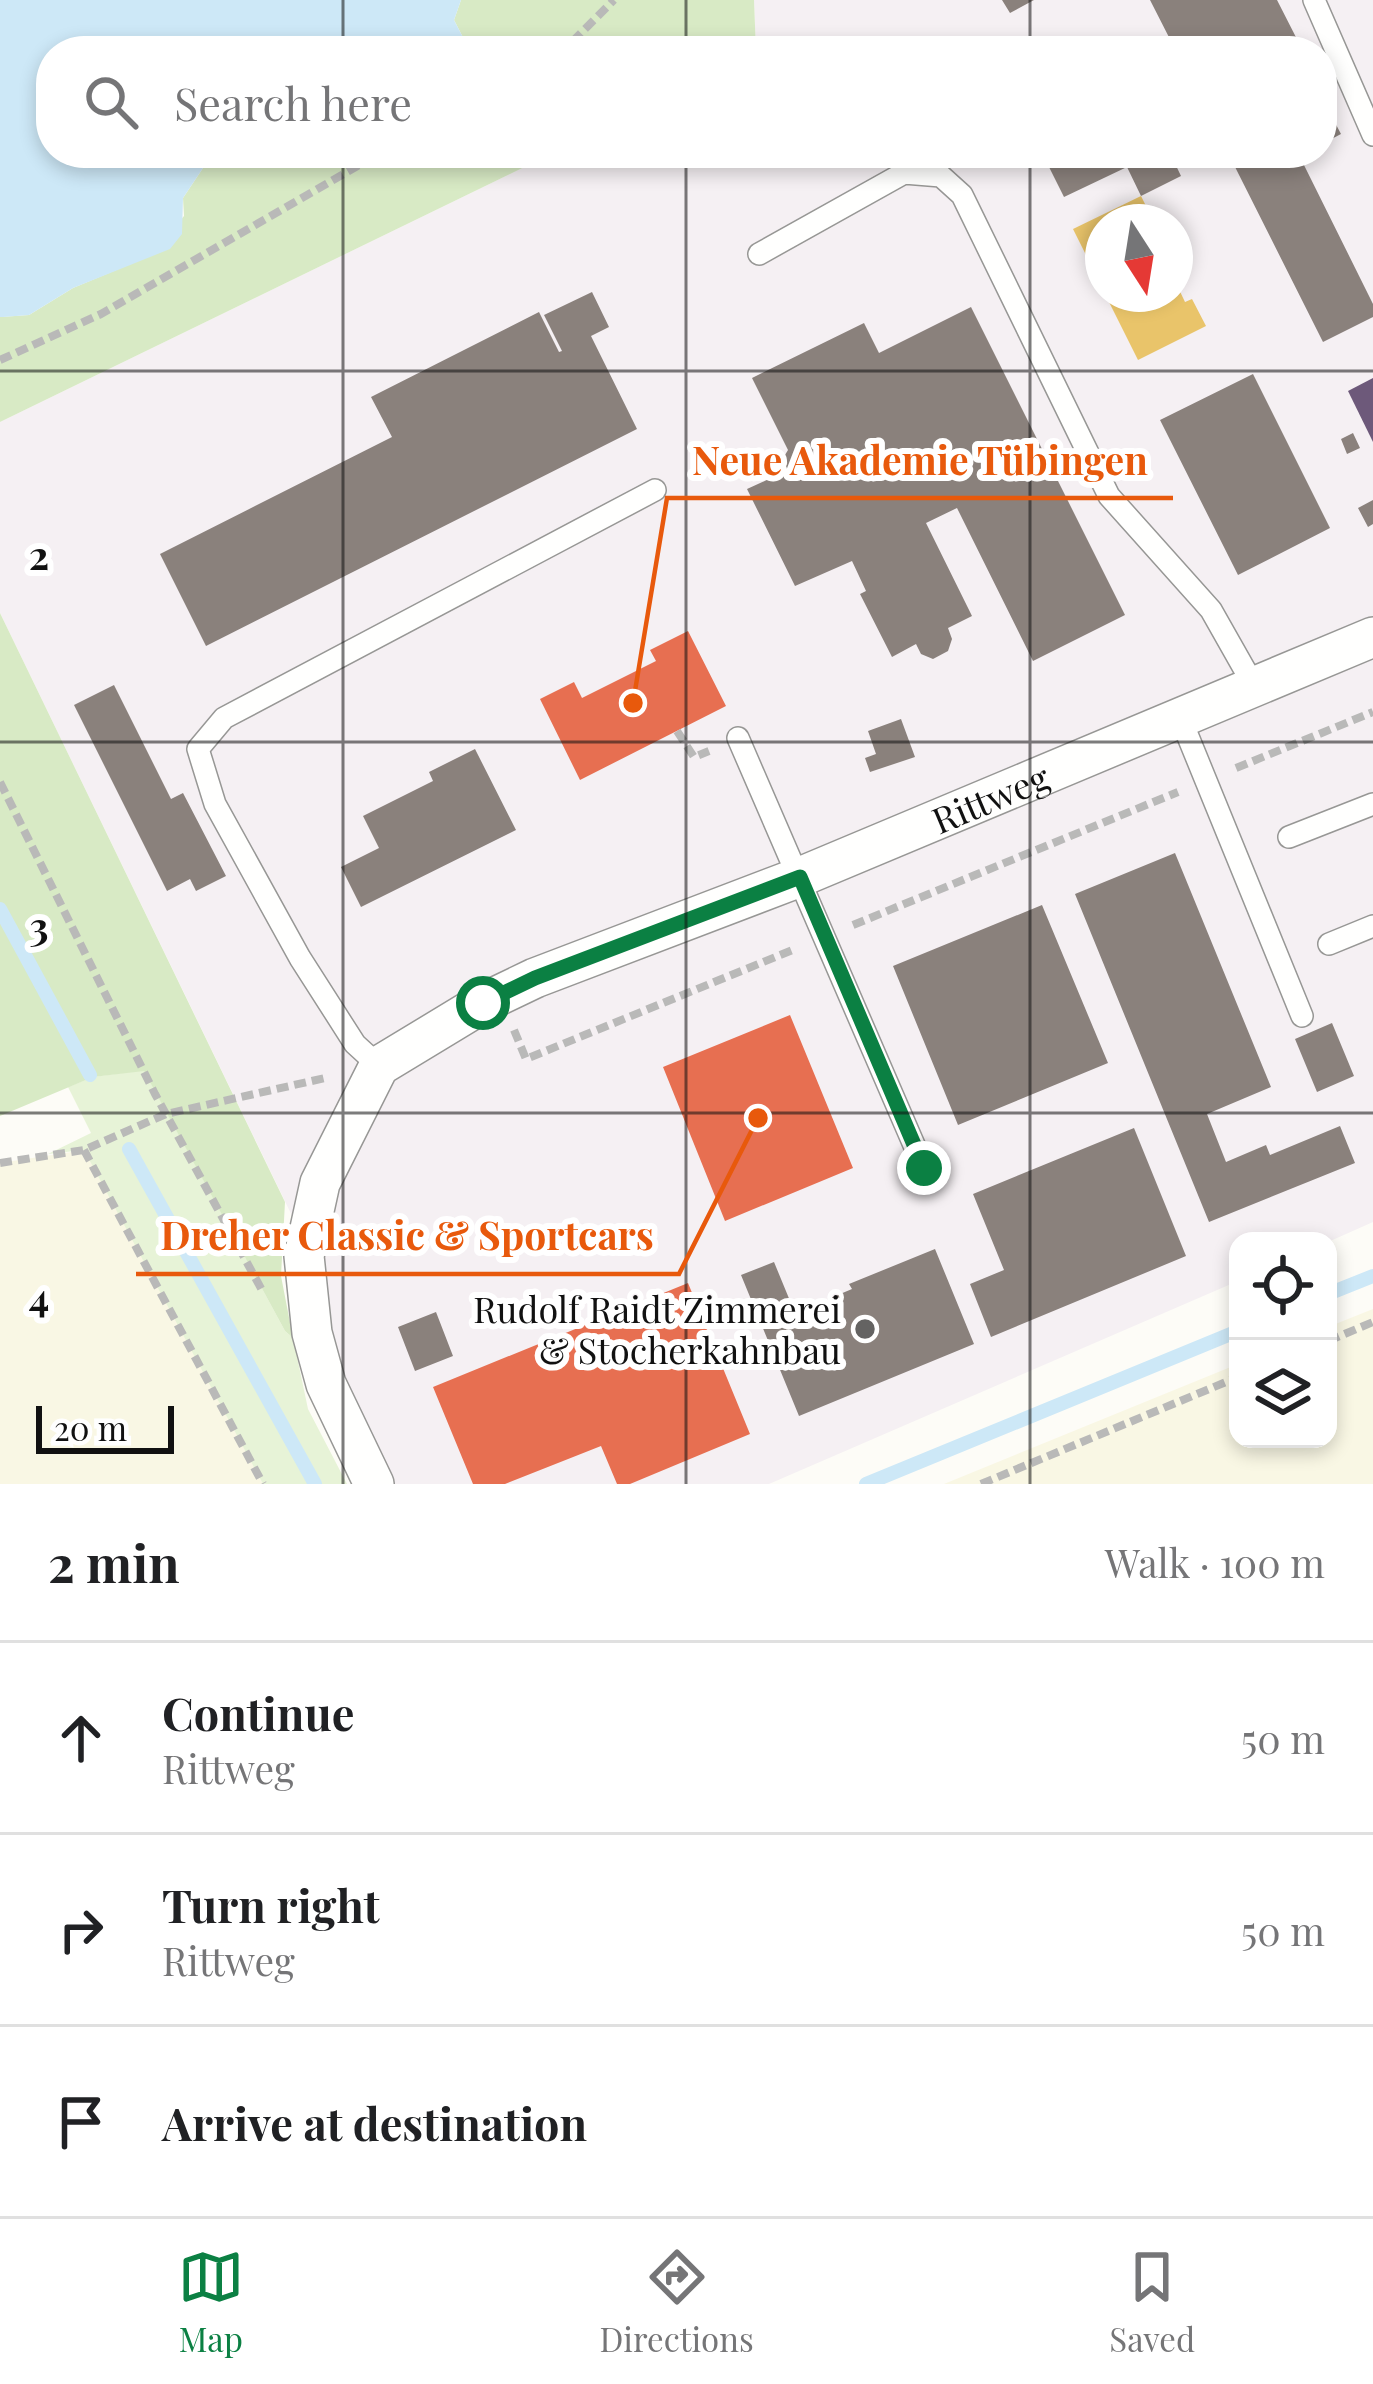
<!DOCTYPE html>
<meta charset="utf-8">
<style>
body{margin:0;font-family:"Playfair Display",serif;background:#f6f6f6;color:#202124}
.controls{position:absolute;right:36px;bottom:36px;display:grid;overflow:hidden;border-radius:24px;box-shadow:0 6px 18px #0003}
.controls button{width:108px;height:108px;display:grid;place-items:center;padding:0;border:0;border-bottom:3px solid #e0e0e0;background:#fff;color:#202124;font:60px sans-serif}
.compass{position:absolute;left:1085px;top:204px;width:108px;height:108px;border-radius:50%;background:#fff;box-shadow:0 6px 18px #0003;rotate:168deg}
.scale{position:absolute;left:36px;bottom:30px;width:138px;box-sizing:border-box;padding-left:12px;border:6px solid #111;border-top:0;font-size:33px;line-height:42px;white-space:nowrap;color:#111;-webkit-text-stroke:9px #fff;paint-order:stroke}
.stop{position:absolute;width:36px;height:36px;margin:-27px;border:9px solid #0b8043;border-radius:50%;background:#fff}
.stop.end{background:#0b8043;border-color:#fff;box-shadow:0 3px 12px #0008}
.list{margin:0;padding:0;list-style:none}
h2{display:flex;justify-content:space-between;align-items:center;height:156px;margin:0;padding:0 48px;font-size:51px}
h2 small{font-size:39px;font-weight:400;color:#757577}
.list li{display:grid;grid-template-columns:78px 1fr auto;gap:36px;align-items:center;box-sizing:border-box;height:192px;padding:0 48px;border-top:3px solid #e0e0e0}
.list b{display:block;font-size:45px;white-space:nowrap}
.list p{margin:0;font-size:39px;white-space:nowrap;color:#757577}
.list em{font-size:39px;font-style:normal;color:#757577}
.icon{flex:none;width:66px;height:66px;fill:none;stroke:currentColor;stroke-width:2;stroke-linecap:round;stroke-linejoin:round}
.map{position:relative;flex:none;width:1373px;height:1484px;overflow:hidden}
.search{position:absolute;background:#fff;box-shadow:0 6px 18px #0003;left:36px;right:36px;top:36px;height:132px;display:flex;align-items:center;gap:30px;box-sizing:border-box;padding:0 42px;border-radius:48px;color:#757577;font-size:45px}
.sheet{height:732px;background:#fff}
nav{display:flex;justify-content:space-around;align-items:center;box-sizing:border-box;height:168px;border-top:3px solid #e0e0e0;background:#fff;font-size:33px;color:#757577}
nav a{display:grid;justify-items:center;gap:6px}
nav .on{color:#0b8043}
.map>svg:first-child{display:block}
.industrial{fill:#f5f0f3;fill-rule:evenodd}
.farmland{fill:#f9f7e4}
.green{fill:#e7f3d7}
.forest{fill:#d8eac5}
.water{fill:#cde8f7}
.homes{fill:#e9c46a}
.shops{fill:#e76f51}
.offices{fill:#6d597a}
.industry{fill:#8a817c}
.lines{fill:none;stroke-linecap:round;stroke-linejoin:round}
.stream{stroke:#cde8f7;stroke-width:14}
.lane-casing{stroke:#979795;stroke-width:24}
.street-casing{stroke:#979795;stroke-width:42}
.path{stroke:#b9b9b8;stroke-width:8;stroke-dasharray:12 6;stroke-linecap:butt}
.lane{stroke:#fffffe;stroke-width:21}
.street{stroke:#fffffe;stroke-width:39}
.route{stroke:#0b8043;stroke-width:15}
.grid{fill:none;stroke:#111;stroke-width:3;stroke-opacity:0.55}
.poi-dot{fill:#646362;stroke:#fff;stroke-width:4.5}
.labels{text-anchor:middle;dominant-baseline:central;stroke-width:12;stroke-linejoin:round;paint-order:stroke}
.street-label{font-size:36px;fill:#111;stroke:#fff}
.poi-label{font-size:36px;fill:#111;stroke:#fff;text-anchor:end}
.grid-label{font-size:39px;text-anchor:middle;font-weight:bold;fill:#111;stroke:#fff;stroke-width:12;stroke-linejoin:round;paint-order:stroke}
.leader{fill:none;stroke:#e8590c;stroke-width:4.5}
.callout-dot{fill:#e8590c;stroke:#fff;stroke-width:4.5}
.callout-label{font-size:39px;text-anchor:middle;font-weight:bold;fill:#e8590c;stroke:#fff;stroke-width:12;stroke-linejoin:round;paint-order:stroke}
</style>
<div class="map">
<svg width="1373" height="1484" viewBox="0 0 1373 1484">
<rect width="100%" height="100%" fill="#fdfcf7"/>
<path class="industrial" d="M754,0h619v1222l-45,20 -90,-1v40l-469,203h-390l-41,-83 -27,-146 -311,-642v-191l553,-269h769v-102h-566zM1103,222h72v72h-72z"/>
<path class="farmland" d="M84,1150l52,94 127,240h-263v-321z
M1373,1309v175h-429l294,-120v75h90v-112z"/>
<path class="green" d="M144,1070l141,261 8,7 15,71 39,75h-84l-179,-334 -36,4 43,-21 -23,-46 25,-10z"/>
<path class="forest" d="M461,0h293l2,51h-286l-16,-31z
M213,153h340l-553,269v-105l29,-2 44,-27 79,-33 32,-39 -1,-18z
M0,613l285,589 -4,74 12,62 -8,-7 -141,-260 -51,6 -93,39z"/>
<path class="water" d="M0,0h461l-7,20 16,31h-419v102h162l-30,45 -1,36 -12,15 -97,39 -44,27 -26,2h-3z"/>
<path class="homes" d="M1141,196l13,26h-51v67l-30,-60z
M1175,281l10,21 7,-3 14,27 -68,34 -33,-66h70z"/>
<path class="shops" d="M688,631l38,75 -146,74 -40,-81 34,-17 8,16 74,-37 -6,-11z
M790,1015l63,153 -128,53 -62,-154z
M688,1283l62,151 -120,50h-13l-16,-38 -96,38h-32l-40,-97z"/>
<path class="offices" d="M1373,378v64l-25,-51z"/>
<path class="industry" d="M1002,0h32l-24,13z
M1150,0h127l26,51h-127z
M1322,98l19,36 -19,10z
M1042,153h78l7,14 -63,30z
M1152,153h18l11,23 -40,20 -14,-29z
M1228,153h70l75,151v13l-50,25z
M592,292l17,35 -18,9 46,93 -431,217 -46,-92 232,-117 -21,-40 168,-85 20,40 3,-1 -18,-36z
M971,307l154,308 -92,46 -76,-153 -31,15 46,93 -24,12 4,11 -4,12 -15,8 -12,-5 -5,-10 -24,13 -32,-63 6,-3 -14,-30 -57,25 -48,-97 24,-11 17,-28 -36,-72 112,-55 15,30z
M1253,374l77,154 -92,47 -78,-155z
M1353,433l7,15 -13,6 -6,-15z
M1373,500v24l-5,3 -10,-19z
M114,685l57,114 12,-6 43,83 -30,15 -6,-12 -23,12 -93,-186z
M901,719l14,38 -45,15 -5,-14 11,-4 -8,-23z
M475,749l41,81 -155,77 -20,-40 38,-19 -16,-32 70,-35 -4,-9z
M1175,853l96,234 -64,27 19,48 40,-17 4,10 70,-29 15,37 -146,59 -134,-328z
M1042,905l66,158 -150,62 -65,-159z
M1332,1023l22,53 -37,16 -22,-53z
M1134,1128l52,128 -195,81 -21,-53 34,-14 -31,-76z
M935,1249l39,95 -175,72 -58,-141 33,-13 21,51 57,-24 -3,-5z
M436,1312l17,44 -38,15 -17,-44z"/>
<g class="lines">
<path class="stream" d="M0,909l90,166
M129,1149l186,335
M1328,1294l45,-18
M866,1484l372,-153"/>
<g class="lane-casing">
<path id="lane" d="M1314,0l59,135
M759,254l145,-81 37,3 21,19 147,301 102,114 43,76
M1180,717l122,299
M738,738l186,430
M1289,837l84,-33
M1329,944l44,-18
M379,1066l-24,-22 -55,-86 -85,-154 -17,-55 26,-31 431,-228"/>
</g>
<g class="street-casing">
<g id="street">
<path id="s1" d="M374,1484l-48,-100 -14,-51 -8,-77 16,-73 59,-117 104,-63 52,-25 265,-101 573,-240"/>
</g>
</g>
<path class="path" d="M557,51l15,-9 42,-42
M0,360l101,-46 279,-161
M677,731l17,26 15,-6
M1236,768l137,-56
M0,782l155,312 108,198
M853,925l325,-133
M514,1030l12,29 269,-110
M84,1150l179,334
M0,1163l84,-13 82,-36 159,-36
M1328,1341l45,-19
M981,1484l257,-107"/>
<use href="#lane" class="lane"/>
<use href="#street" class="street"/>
</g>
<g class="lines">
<path class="route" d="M483,1003l52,-25 265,-101 124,291"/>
</g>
<path class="grid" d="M343,0v51M686,0v51M1030,0v51M343,153v1331M686,153v1331M1030,153v1331M0,371h1373M0,742h1373M0,1113h1373"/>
<circle class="poi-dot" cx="865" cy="1329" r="12"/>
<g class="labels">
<g class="street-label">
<text stroke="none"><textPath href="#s1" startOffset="1116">Rittweg</textPath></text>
</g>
<g class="poi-label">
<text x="841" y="1308">Rudolf Raidt Zimmerei<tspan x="841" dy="41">&amp; Stocherkahnbau</tspan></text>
</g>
</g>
<g class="grid-label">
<text x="39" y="570">2</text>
<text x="39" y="941">3</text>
<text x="39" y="1312">4</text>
</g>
<path class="leader" d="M633 703L667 498H1173M758 1118L679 1274H136"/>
<g class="callout-dot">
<circle cx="633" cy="703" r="12"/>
<circle cx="758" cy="1118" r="12"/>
</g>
<g class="callout-label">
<text x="920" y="475">Neue Akademie Tübingen</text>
<text x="407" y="1250">Dreher Classic &amp; Sportcars</text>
</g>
</svg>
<div class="controls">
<button><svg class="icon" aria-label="locate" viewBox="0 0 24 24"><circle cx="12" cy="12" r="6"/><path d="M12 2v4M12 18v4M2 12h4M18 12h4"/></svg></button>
<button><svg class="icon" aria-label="layers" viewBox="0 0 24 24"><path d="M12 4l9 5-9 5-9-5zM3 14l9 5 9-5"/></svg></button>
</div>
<svg class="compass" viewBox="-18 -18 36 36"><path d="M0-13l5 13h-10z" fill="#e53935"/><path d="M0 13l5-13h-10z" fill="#757577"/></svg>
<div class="scale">20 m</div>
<div class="stop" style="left:483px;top:1003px"></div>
<div class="stop end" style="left:924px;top:1168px"></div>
<div class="search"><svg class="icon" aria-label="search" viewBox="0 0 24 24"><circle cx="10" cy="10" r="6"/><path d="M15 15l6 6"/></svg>Search here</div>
</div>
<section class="sheet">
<h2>2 min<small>Walk · 100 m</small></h2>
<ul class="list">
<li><svg class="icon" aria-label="ahead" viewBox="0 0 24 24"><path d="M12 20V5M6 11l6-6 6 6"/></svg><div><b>Continue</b><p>Rittweg</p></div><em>50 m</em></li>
<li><svg class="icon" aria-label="right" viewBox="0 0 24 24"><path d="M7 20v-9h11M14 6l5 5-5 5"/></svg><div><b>Turn right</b><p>Rittweg</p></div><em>50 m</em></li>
<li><svg class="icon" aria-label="arrive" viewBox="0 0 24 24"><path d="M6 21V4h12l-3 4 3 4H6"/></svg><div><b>Arrive at destination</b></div></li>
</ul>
</section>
<nav>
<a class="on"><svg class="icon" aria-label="map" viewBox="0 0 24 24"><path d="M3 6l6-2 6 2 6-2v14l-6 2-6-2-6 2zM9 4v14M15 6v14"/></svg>Map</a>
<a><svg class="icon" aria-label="directions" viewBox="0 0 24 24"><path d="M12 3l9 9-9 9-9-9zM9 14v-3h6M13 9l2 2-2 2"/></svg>Directions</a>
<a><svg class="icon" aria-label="saved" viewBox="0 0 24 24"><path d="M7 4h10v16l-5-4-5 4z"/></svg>Saved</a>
</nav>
